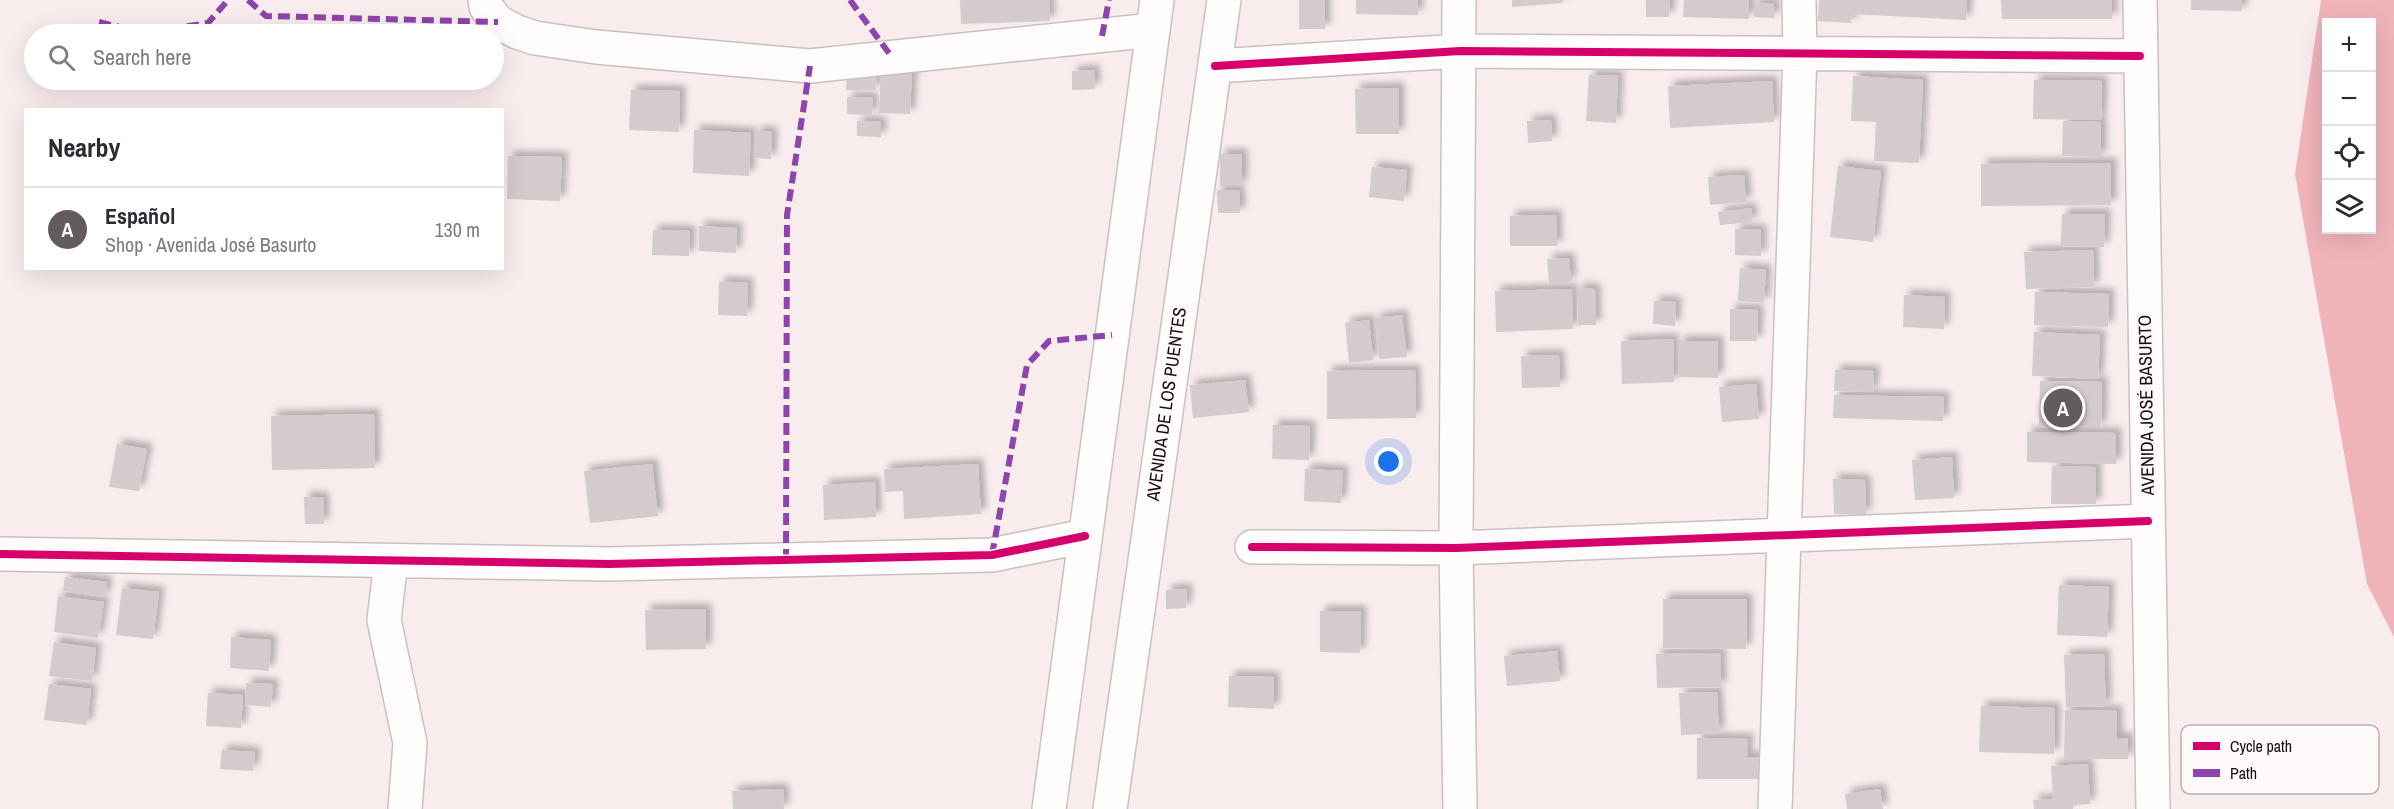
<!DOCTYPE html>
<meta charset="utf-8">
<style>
body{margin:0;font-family:"Archivo Narrow",sans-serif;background:#f7f7f7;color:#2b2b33}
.controls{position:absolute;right:18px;top:18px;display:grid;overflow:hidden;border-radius:0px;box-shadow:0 6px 24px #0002}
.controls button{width:54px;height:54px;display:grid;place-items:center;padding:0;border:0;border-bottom:2px solid #e1e1e2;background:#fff;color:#2b2b33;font:30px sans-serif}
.you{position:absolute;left:1389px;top:462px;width:21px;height:21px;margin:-15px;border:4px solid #fff;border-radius:50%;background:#1a73e8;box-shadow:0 0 0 9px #1a73e833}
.badge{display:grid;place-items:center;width:39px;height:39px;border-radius:50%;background:#645c5c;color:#fff;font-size:20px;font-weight:700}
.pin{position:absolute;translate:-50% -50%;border:3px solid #fff;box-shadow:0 2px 6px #0006}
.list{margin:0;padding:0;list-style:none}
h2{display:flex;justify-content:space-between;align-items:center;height:78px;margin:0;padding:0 24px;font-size:26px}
h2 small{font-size:20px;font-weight:400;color:#7c7c81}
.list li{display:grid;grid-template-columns:39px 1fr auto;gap:18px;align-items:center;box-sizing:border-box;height:84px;padding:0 24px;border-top:2px solid #e1e1e2}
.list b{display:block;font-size:22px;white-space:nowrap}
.list p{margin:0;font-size:20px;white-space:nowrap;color:#7c7c81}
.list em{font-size:20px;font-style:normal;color:#7c7c81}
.icon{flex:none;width:33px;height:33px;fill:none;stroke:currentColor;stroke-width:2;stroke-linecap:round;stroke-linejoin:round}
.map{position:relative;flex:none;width:2394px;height:809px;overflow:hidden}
.search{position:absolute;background:#fff;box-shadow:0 6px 24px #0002;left:24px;top:24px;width:480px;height:66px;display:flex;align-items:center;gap:15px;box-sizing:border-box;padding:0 21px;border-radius:33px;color:#7c7c81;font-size:22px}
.panel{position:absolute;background:#fff;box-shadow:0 6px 24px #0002;left:24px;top:108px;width:480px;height:162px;border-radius:0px}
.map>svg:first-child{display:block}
.water{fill:#f0b3ba;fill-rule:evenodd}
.building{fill:#d4cbcc;filter:url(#shadow)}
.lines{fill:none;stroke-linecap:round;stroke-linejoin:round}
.minor-casing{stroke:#cac0c1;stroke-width:36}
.major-casing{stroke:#cac0c1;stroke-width:36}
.minor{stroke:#fefcfc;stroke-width:33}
.major{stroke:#fefcfc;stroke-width:33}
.quiet{stroke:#8e44ad;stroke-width:6;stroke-dasharray:12 6;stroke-linecap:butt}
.cycleway-casing{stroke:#fef9fa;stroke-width:11}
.cycleway{stroke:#d6006c;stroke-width:8}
.labels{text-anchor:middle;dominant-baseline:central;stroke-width:5;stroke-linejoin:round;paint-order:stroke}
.street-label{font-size:18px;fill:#150e0e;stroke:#fef9fa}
.key{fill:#fef9fa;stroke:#b8b2b3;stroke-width:1.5}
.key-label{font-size:16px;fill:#150e0e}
</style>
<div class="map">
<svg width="2394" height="809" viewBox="0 0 2394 809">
<defs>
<filter id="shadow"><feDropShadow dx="5.5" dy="-5.5" stdDeviation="3" flood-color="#0004"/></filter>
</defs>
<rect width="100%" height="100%" fill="#f8eced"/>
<path class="water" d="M2321,0h73v637l-27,-53 -72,-410zM2326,22h46v208h-46z"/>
<path class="building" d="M960,0h89l1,21 -89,3z
M1299,0h26v29h-26z
M1356,0h62v15l-62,-1z
M1512,0h50l1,3 -51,4z
M1646,0h24l-1,17h-23z
M1684,0h65v19l-66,-2z
M1819,0h148l-1,20 -114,-6 -1,9 -33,-2z
M2001,0h111v19h-110z
M2191,0h51v11l-51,-1z
M1754,3l20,1v14l-20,-1z
M847,69l30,2 -1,19h-30z
M881,69l31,2 -2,43 -31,-1z
M1094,70l1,19 -23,1v-19z
M1589,75l29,1 -2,47 -30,-2z
M1853,76l70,4 -4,83 -45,-2 2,-39 -25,-1z
M2034,80l68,1 -1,39 -68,-1z
M1772,81l2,41 -104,6 -2,-42z
M1399,88v46h-43l-1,-45z
M631,90l49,1 -1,41 -50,-2z
M847,97l26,1 -1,17 -25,-1z
M1551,120l1,21 -24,2 -1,-22z
M857,121l24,1v15l-24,-1z
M2063,121l38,1v35l-39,-1z
M694,130l57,3 -2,43 -56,-3z
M756,131l16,1 -1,27 -16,-1z
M1220,154h22v32h-22z
M508,156l54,1 -2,44 -53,-2z
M2111,163v42l-130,1v-42z
M1838,166l43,5 -8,71 -43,-5z
M1372,167l35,3 -3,31 -35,-4z
M1744,175l2,27 -36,3 -2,-28z
M1217,190h22l1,23h-22z
M1751,208l1,14 -32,3 -2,-13z
M2062,214h43l-1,33 -43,-1z
M1556,215l1,31h-47v-30z
M699,226l38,2 -1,25 -37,-2z
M1735,229l26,1v26l-26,-1z
M653,230l37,1 -1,25 -37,-1z
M2093,250l1,37 -68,2 -2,-37z
M1569,258l2,24 -22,2 -2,-25z
M1740,268l26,2 -2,33 -26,-2z
M719,282l29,1 -1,33 -29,-1z
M1577,288l18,1 1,36h-18z
M1572,289l1,40 -77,3 -1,-41z
M2035,292l74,2 -1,33 -74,-2z
M1904,295l41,2 -1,32 -41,-2z
M1654,301l22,1 -1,24 -22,-2z
M1730,309l28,1 -1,31h-27z
M1402,315l5,42 -28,2 -4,-41z
M1369,320l4,40 -24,3 -4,-40z
M2034,332l66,3 -2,44 -66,-3z
M1673,339l1,43 -52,2 -1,-43z
M1679,341h39v37l-39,-1z
M1559,355l1,32 -38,1 -1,-32z
M1415,370l1,48 -89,1v-48z
M1835,370l39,1 -1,21 -39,-1z
M1245,380l4,32 -56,6 -3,-33z
M2040,381l62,1 -1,45 -62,-1z
M1756,384l3,35 -37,3 -3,-35z
M1834,395l110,2 -1,24 -110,-3z
M374,414l1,54 -103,2 -1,-54z
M1273,425l37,1 -1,34 -37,-1z
M2027,432l89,1v31l-89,-2z
M117,444l30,5 -8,42 -30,-4z
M1952,457l2,41 -39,2 -3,-40z
M652,464l6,52 -68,7 -6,-52z
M978,464l3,50 -77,5 -1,-28 -18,1 -1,-23z
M2052,466l44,1v37h-45z
M1305,469l38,2 -2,32 -37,-2z
M1833,479l32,1 1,35 -32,-1z
M875,482l1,35 -52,3 -1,-35z
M304,497h19l1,27h-19z
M65,577l42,5 -2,15 -42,-6z
M2059,585l50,2 -2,50 -50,-2z
M122,588l37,4 -6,47 -37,-4z
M1187,589l-1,19 -20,1v-19z
M58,596l46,6 -6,36 -44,-6z
M1663,599h84l-1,50 -83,-1z
M706,609v40l-60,1 -1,-40z
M1320,611h41l-1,42 -40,-1z
M231,637l40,3 -2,31 -39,-3z
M54,642l42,6 -4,33 -43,-5z
M1557,651l3,30 -53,5 -3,-30z
M1720,653l1,34 -64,1 -1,-34z
M2104,654l2,52 -40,1 -2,-52z
M1229,676l45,1v32l-46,-2z
M246,683l27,1 -2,23 -26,-2z
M49,684l42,5 -4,36 -43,-5z
M1717,692l2,41 -38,2 -2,-42z
M208,693l35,2 -2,33 -35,-2z
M1981,706l74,2 -1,46 -75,-2z
M2065,710l52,1v27h11v21h-64z
M1697,738l51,1 -1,18h12v22h-62z
M222,750l33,2 -2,19 -33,-2z
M2088,764l2,40 -17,1v4h-39l-1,-9 20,-1 -2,-33z
M783,789l1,20h-51l-1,-18z
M1880,789l3,20h-36l-2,-15z"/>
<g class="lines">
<g class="minor-casing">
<path id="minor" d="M485,0l1,7 12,15 19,10 18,6 61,9 214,19 343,-36
M1459,0l-3,548 4,261
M2140,0l13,809
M1215,66l245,-15 680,5
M1252,547l204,1 692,-27
M0,554l609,10 383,-9 93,-19
M391,561l-7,59 26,123 -5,66
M1775,809l25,-756 -1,-53"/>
</g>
<g class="major-casing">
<path id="major" d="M1049,809l108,-809
M1110,809l114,-809"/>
</g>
<use href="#minor" class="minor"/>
<use href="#major" class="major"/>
<path class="quiet" d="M248,0l18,16 232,6
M850,0l41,56
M99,22l45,11 64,-10 20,-23
M1102,36l7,-36
M992,555l35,-190 22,-24 63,-6
M786,561l1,-346 23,-149"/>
<g class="cycleway-casing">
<path id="cycleway" d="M1215,66l245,-15 680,5
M1252,547l204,1 692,-27
M0,554l609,10 383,-9 93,-19"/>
</g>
<use href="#cycleway" class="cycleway"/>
</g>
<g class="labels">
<g class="street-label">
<text transform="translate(1166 404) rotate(-82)">AVENIDA DE LOS PUENTES</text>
<text transform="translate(2146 405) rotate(-91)">AVENIDA JOSÉ BASURTO</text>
</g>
</g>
<rect x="2181" y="725" width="198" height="69" rx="9" class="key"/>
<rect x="2193" y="742" width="27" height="8" fill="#d6006c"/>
<rect x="2193" y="769" width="27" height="8" fill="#8e44ad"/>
<g class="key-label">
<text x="2230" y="752">Cycle path</text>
<text x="2230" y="779">Path</text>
</g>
</svg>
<div class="controls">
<button>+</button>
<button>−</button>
<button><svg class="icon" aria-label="locate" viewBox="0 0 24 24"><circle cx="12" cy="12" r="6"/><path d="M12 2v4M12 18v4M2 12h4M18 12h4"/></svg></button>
<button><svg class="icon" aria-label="layers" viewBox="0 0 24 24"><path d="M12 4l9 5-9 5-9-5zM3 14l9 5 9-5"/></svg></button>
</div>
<div class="you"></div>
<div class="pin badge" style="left:2063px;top:408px">A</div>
<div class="search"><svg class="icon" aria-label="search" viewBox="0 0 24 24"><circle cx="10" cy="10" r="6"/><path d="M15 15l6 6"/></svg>Search here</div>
<section class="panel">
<h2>Nearby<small></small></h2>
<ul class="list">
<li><span class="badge">A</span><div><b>Español</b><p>Shop · Avenida José Basurto</p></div><em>130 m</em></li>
</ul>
</section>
</div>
